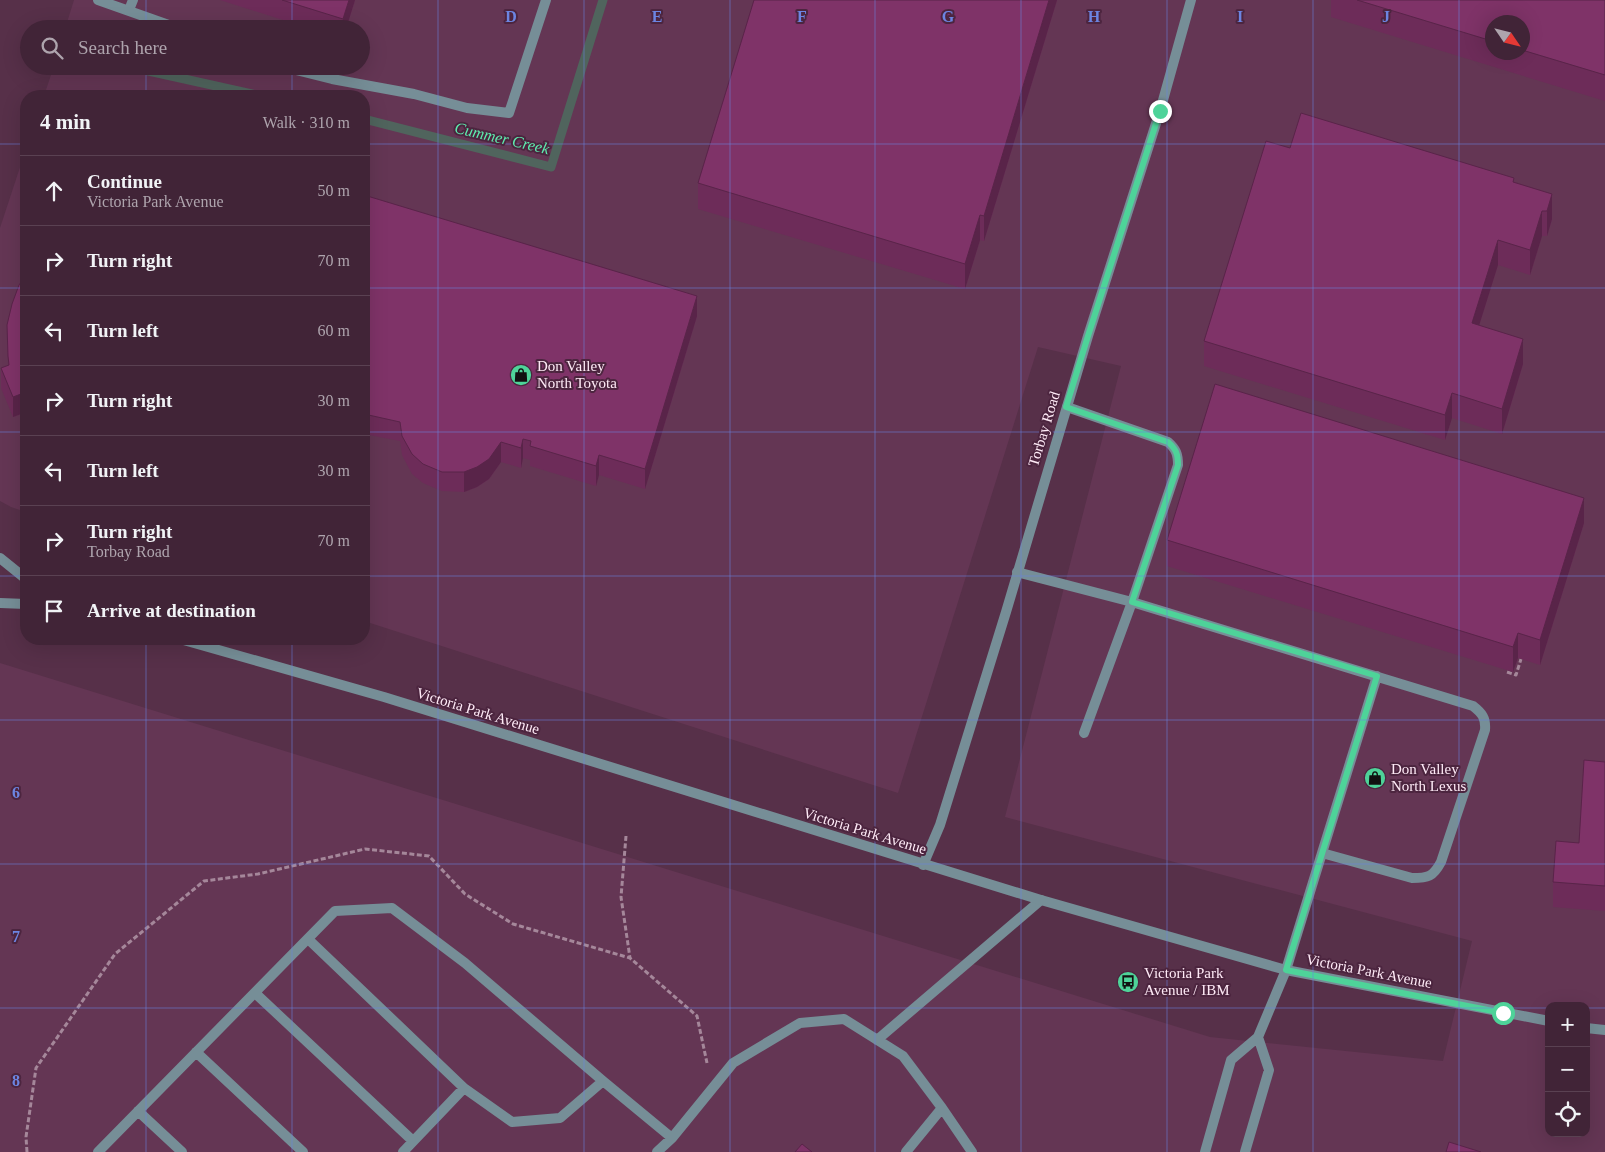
<!DOCTYPE html>
<meta charset="utf-8">
<style>
body{margin:0;font-family:"Times New Roman",serif;background:#4c3042;color:#f1f3f6}
.controls{position:absolute;right:15px;bottom:15px;display:grid;overflow:hidden;border-radius:10px;box-shadow:0 5px 20px #0002}
.controls button{width:45px;height:45px;display:grid;place-items:center;padding:0;border:0;border-bottom:1px solid #5a4152;background:#412437;color:#f1f3f6;font:25px sans-serif}
.compass{position:absolute;left:1485px;top:15px;width:45px;height:45px;border-radius:50%;background:#412437;box-shadow:0 5px 20px #0002;rotate:125deg}
.stop{position:absolute;width:15px;height:15px;margin:-11px;border:4px solid #4ed399;border-radius:50%;background:#fff}
.stop.end{background:#4ed399;border-color:#fff;box-shadow:0 1px 5px #0008}
.list{margin:0;padding:0;list-style:none}
h2{display:flex;justify-content:space-between;align-items:center;height:65px;margin:0;padding:0 20px;font-size:21px}
h2 small{font-size:16px;font-weight:400;color:#aea4ad}
.list li{display:grid;grid-template-columns:32px 1fr auto;gap:15px;align-items:center;box-sizing:border-box;height:70px;padding:0 20px;border-top:1px solid #5a4152}
.list b{display:block;font-size:19px;white-space:nowrap}
.list p{margin:0;font-size:16px;white-space:nowrap;color:#aea4ad}
.list em{font-size:16px;font-style:normal;color:#aea4ad}
.icon{flex:none;width:28px;height:28px;fill:none;stroke:currentColor;stroke-width:2;stroke-linecap:round;stroke-linejoin:round}
.map{position:relative;flex:none;width:1605px;height:1152px;overflow:hidden}
.search{position:absolute;background:#412437;box-shadow:0 5px 20px #0002;left:20px;top:20px;width:350px;height:55px;display:flex;align-items:center;gap:12px;box-sizing:border-box;padding:0 18px;border-radius:28px;color:#aea4ad;font-size:19px}
.panel{position:absolute;background:#412437;box-shadow:0 5px 20px #0002;left:20px;top:90px;width:350px;height:555px;border-radius:20px}
.map>svg:first-child{display:block}
.built{fill:#643654;fill-rule:evenodd}
.lines{fill:none;stroke-linecap:round;stroke-linejoin:round}
.stream{stroke:#50645d;stroke-width:9}
.path{stroke:#a5879a;stroke-width:3;stroke-dasharray:5 2.5;stroke-linecap:butt}
.service{stroke:#768e97;stroke-width:10}
.minor{stroke:#768e97;stroke-width:10}
.tertiary{stroke:#768e97;stroke-width:10}
.wall{fill:#6d2c59;fill-rule:evenodd}
.shaded-wall{fill:#592449}
.building{fill:#7f3368;stroke:#592449}
.route{stroke:#4ed399;stroke-width:6}
.grid{fill:none;stroke:#6c85e2;stroke-width:1;stroke-opacity:0.55}
.labels{text-anchor:middle;dominant-baseline:central;stroke-width:4;stroke-linejoin:round;paint-order:stroke}
.poi-label{font-size:15px;fill:#feeaf6;stroke:#4c253f;text-anchor:start}
.street-label{font-size:15px;fill:#feeaf6;stroke:#4c253f}
.water-label{font-size:16px;font-style:italic;fill:#5eedae;stroke:#4c253f}
.grid-label{font-size:16px;text-anchor:middle;font-weight:bold;fill:#6c85e2;stroke:#4c253f;stroke-width:4;stroke-linejoin:round;paint-order:stroke}
</style>
<div class="map">
<svg width="1605" height="1152" viewBox="0 0 1605 1152">
<rect width="100%" height="100%" fill="#573049"/>
<path class="built" d="M74,0h1531v1152h-1605v-489l1210,374 233,24 29,-120 -467,-124 116,-451 -83,-19 -140,446 -534,-172v-525h-320l10,-30h307v-37h-296zM1492,22h30v30h-30zM1549,1006h37v127h-37z
M26,149v363l-15,-5 -11,-6v-273z"/>
<g class="lines">
<path class="stream" d="M126,66l135,30
M364,119l187,48 52,-167"/>
<path class="path" d="M1507,672l9,3 5,-16
M626,836l-5,61 9,61
M27,1152l-1,-15 10,-69 79,-114 89,-73 54,-7 107,-25 64,7 36,38 48,30 117,34 67,58 10,47"/>
<path class="service" d="M98,0l82,29
M129,10l4,-10
M280,66l52,13 82,15 53,14 42,5 37,-113
M1067,407l101,35c8,7 10,12 10,23l-46,137 -48,131
M1017,572l115,30 341,104c9,7 13,12 12,24l-44,132c-8,15 -13,16 -29,16l-90,-25 55,-177
M308,939l156,149
M255,993l158,148
M877,1040l164,-140
M196,1052l107,100
M138,1111l44,41
M98,1152l237,-241 57,-3 73,55 138,118 69,57
M403,1152l61,-64 48,34 48,-4 43,-37
M657,1152l15,-14 61,-75 67,-40 44,-4 59,37 39,52 30,44
M906,1152l36,-44
M1205,1152l26,-92 27,-23 28,-67 36,-117
M1245,1152l24,-82 -11,-33"/>
<path class="minor" d="M923,865l17,-40 66,-213 82,-276 72,-225 31,-111"/>
<path class="tertiary" d="M0,558l26,21
M0,603l26,1
M180,639l204,58 657,203 245,70 263,51
M1586,1028l19,2"/>
</g>
<path class="wall" d="M220,0h135l-9,29h-35z
M754,0h303l-73,241 -4,-1 -15,49 -267,-80v-26z
M1331,0h274v101l-274,-84zM1492,22h30v30h-30z
M1290,148l224,34 38,12v25l-5,17h-5l-12,39 -32,-10 -19,60 44,39 -21,70 -50,-16 -7,22 -241,-74v-25z
M364,195l333,121 -52,173 -46,-14 -3,11 -66,-20v-6l-7,-2 -2,10 -20,-6 -12,17 -12,8 -13,5 -22,-1 -19,-8 -11,-9 -10,-19 -2,-14 -36,-7z
M26,275v147l-5,-8 -8,3 -12,-29v-20l7,-2 -1,-41z
M1584,523l-44,142 -22,-7 -5,14 -346,-106v-26z
M1605,762v149l-52,-4v-25l26,-39z"/>
<path class="shaded-wall" d="M349,0h6l-9,29h-3v-10z
M1049,0h8l-73,241v-25z
M1552,194v25l-5,17v-25z
M1542,211v25l-12,39v-25z
M980,215v25l-15,49v-25z
M1498,240v25l-26,83v-25z
M697,296v20l-52,173v-20z
M1523,339v25l-21,70v-25z
M1452,393v25l-7,22v-25z
M21,394v20l-8,3v-20z
M523,439v19l-2,10v-20z
M501,442v20l-12,17 -12,8 -13,5v-20z
M599,455v20l-3,11v-20z
M1584,498v25l-44,142v-25z
M1518,633v25l-5,14v-25z"/>
<path class="building" d="M282,0h67l-6,19z
M754,0h295l-65,216 -4,-1 -15,49 -267,-81z
M1357,0h248v75l-83,-25v-28h-30v19z
M1301,113l213,65 -1,4 39,12 -5,17h-5l-12,39 -32,-10 -26,83 51,16 -21,70 -50,-16 -7,22 -241,-74 62,-200 24,7z
M364,195l333,101 -52,173 -46,-14 -3,11 -66,-20 1,-5 -8,-2 -2,9 -20,-6 -12,17 -12,8 -13,5h-22l-19,-8 -11,-10 -10,-18 -2,-14 -36,-8z
M26,275v127l-5,-8 -8,3 -12,-29 8,-3 -1,-9 -1,-31 5,-21 7,-19z
M1215,384l369,114 -44,142 -22,-7 -5,14 -346,-107z
M1584,760l21,2v124l-52,-4 3,-41 23,2z
M1449,1142l32,10h-35z
M802,1144l10,8h-17z"/>
<g class="lines">
<path class="route" d="M1160,111l-72,225 -22,71 102,35c8,7 10,12 10,23l-46,137 245,74 -91,294 217,43"/>
</g>
<path class="grid" d="M146,0v29M292,0v29M438,0v1152M584,0v1152M730,0v1152M875,0v1152M1021,0v1152M1167,0v1152M1313,0v1152M1459,0v1152M146,66v30M292,66v30M0,144h26M364,144h1241M0,288h26M364,288h1241M0,432h26M364,432h1241M0,576h26M364,576h1241M146,639v513M292,639v513M0,720h1605M0,864h1605M0,1008h1549M1586,1008h19"/>
<defs>
<g id="shop-disc" transform="scale(1.125)"><circle r="9.5" fill="#4ed399" stroke="#4c253f"/><path d="M-5-2.5h2.3a2.7 3.5 0 0 1 5.4 0H5L5.5 6h-11ZM-1.5-2.5h3a1.5 2.3 0 0 0-3 0Z" fill="#111"/></g>
<g id="bus-disc" transform="scale(1.125)"><circle r="9.5" fill="#4ed399" stroke="#4c253f"/><path d="M-5-6H5V4H4V6H2V4H-2V6H-4V4H-5ZM-3.5-4V0h7V-4ZM-3.5 1.2v1.5H-2V1.2ZM2 1.2v1.5H3.5V1.2Z" fill="#111"/></g>
</defs>
<g fill-rule="evenodd">
<use href="#shop-disc" x="521" y="375"/>
<use href="#shop-disc" x="1375" y="778"/>
<use href="#bus-disc" x="1128" y="982"/>
</g>
<g class="labels">
<g class="poi-label">
<text x="537" y="366">Don Valley<tspan x="537" dy="17">North Toyota</tspan></text>
<text x="1391" y="769">Don Valley<tspan x="1391" dy="17">North Lexus</tspan></text>
<text x="1144" y="973">Victoria Park<tspan x="1144" dy="17">Avenue / IBM</tspan></text>
</g>
<g class="street-label">
<text transform="translate(1044 429) rotate(-73)">Torbay Road</text>
<text transform="translate(478 711) rotate(17)">Victoria Park Avenue</text>
<text transform="translate(865 831) rotate(17)">Victoria Park Avenue</text>
<text transform="translate(1369 971) rotate(11)">Victoria Park Avenue</text>
</g>
<g class="water-label">
<text transform="translate(502 138) rotate(13)">Cummer Creek</text>
</g>
</g>
<g class="grid-label">
<text x="511" y="22">D</text>
<text x="657" y="22">E</text>
<text x="802" y="22">F</text>
<text x="948" y="22">G</text>
<text x="1094" y="22">H</text>
<text x="1240" y="22">I</text>
<text x="1386" y="22">J</text>
<text x="16" y="798">6</text>
<text x="16" y="942">7</text>
<text x="16" y="1086">8</text>
</g>
</svg>
<div class="controls">
<button>+</button>
<button>−</button>
<button><svg class="icon" aria-label="locate" viewBox="0 0 24 24"><circle cx="12" cy="12" r="6"/><path d="M12 2v4M12 18v4M2 12h4M18 12h4"/></svg></button>
</div>
<svg class="compass" viewBox="-18 -18 36 36"><path d="M0-13l5 13h-10z" fill="#e53935"/><path d="M0 13l5-13h-10z" fill="#aea4ad"/></svg>
<div class="stop" style="left:1503px;top:1013px"></div>
<div class="stop end" style="left:1160px;top:111px"></div>
<div class="search"><svg class="icon" aria-label="search" viewBox="0 0 24 24"><circle cx="10" cy="10" r="6"/><path d="M15 15l6 6"/></svg>Search here</div>
<section class="panel">
<h2>4 min<small>Walk · 310 m</small></h2>
<ul class="list">
<li><svg class="icon" aria-label="ahead" viewBox="0 0 24 24"><path d="M12 20V5M6 11l6-6 6 6"/></svg><div><b>Continue</b><p>Victoria Park Avenue</p></div><em>50 m</em></li>
<li><svg class="icon" aria-label="right" viewBox="0 0 24 24"><path d="M7 20v-9h11M14 6l5 5-5 5"/></svg><div><b>Turn right</b></div><em>70 m</em></li>
<li><svg class="icon" aria-label="left" viewBox="0 0 24 24"><path d="M17 20v-9H6M10 6l-5 5 5 5"/></svg><div><b>Turn left</b></div><em>60 m</em></li>
<li><svg class="icon" aria-label="right" viewBox="0 0 24 24"><path d="M7 20v-9h11M14 6l5 5-5 5"/></svg><div><b>Turn right</b></div><em>30 m</em></li>
<li><svg class="icon" aria-label="left" viewBox="0 0 24 24"><path d="M17 20v-9H6M10 6l-5 5 5 5"/></svg><div><b>Turn left</b></div><em>30 m</em></li>
<li><svg class="icon" aria-label="right" viewBox="0 0 24 24"><path d="M7 20v-9h11M14 6l5 5-5 5"/></svg><div><b>Turn right</b><p>Torbay Road</p></div><em>70 m</em></li>
<li><svg class="icon" aria-label="arrive" viewBox="0 0 24 24"><path d="M6 21V4h12l-3 4 3 4H6"/></svg><div><b>Arrive at destination</b></div></li>
</ul>
</section>
</div>
